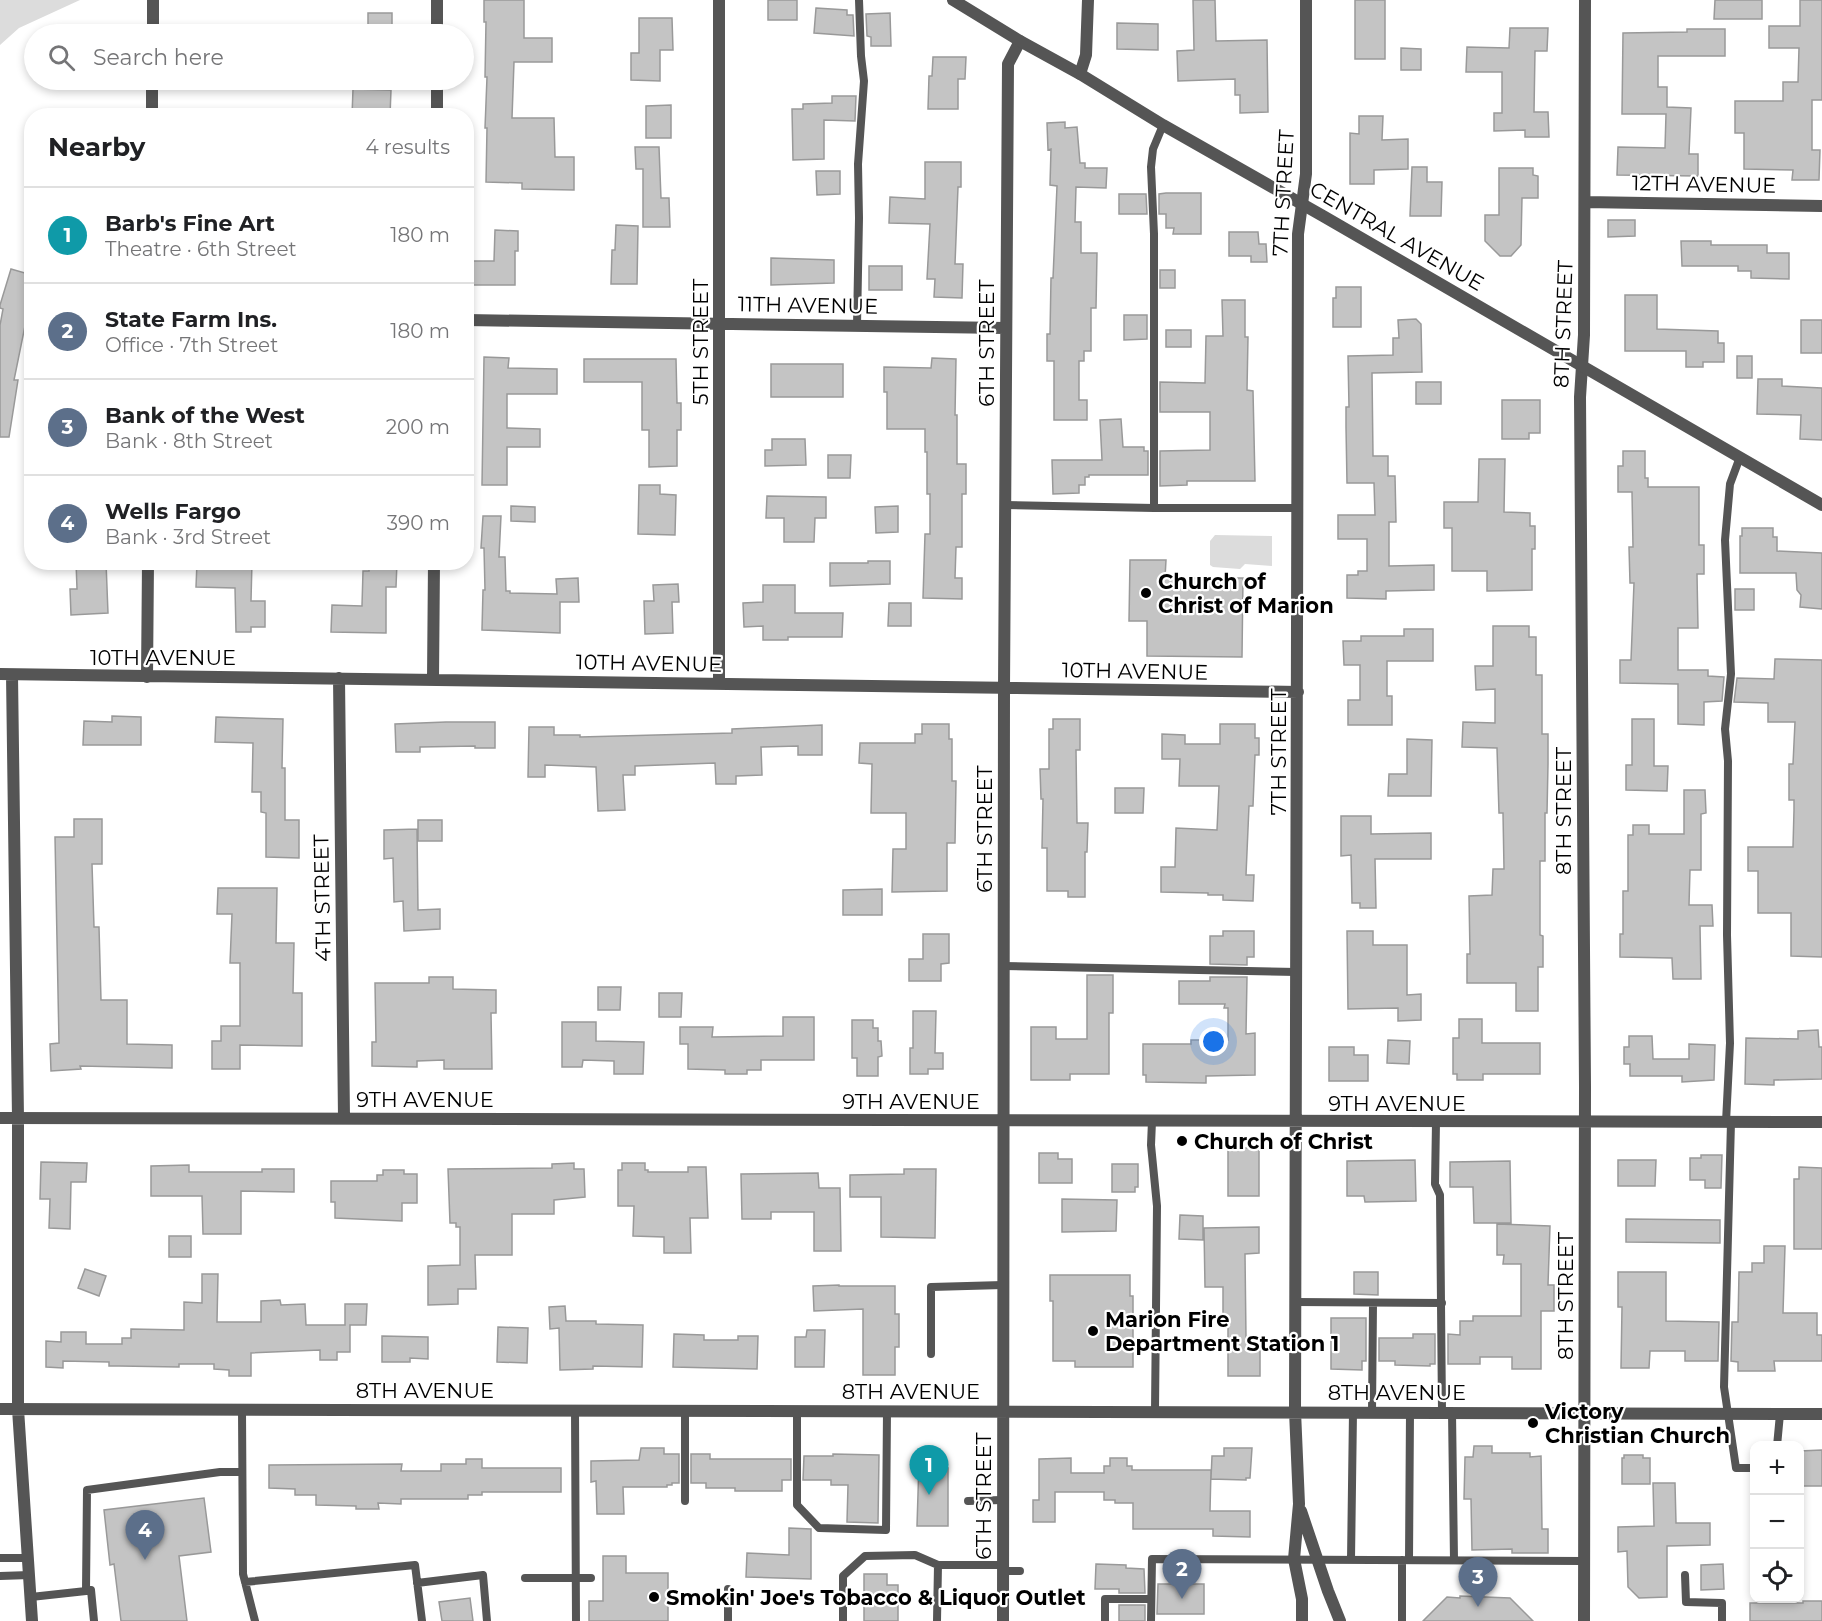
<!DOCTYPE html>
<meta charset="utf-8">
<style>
body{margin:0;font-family:Montserrat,sans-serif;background:#f6f6f6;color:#202124}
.controls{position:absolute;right:18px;bottom:18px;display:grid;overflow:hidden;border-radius:12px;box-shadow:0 3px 9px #0003}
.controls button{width:54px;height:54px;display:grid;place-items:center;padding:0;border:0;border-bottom:2px solid #e0e0e0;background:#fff;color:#202124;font:30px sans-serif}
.you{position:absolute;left:1214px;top:1042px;width:21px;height:21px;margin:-15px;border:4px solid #fff;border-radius:50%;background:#1a73e8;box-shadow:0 0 0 9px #1a73e833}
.badge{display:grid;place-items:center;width:39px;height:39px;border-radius:50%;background:#000;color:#fff;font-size:20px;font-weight:700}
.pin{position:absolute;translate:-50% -50px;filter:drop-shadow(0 2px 3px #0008)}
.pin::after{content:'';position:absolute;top:32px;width:21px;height:18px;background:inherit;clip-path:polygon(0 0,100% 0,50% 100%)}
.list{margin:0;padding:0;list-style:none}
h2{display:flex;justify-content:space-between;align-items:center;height:78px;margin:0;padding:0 24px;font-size:26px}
h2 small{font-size:20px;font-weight:400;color:#757577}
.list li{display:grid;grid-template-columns:39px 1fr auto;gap:18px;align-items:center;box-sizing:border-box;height:96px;padding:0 24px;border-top:2px solid #e0e0e0}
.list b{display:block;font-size:22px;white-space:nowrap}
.list p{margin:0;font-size:20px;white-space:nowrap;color:#757577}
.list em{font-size:20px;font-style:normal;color:#757577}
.icon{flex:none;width:33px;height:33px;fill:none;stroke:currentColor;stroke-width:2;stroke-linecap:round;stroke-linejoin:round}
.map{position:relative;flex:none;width:1822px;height:1621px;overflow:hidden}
.search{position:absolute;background:#fff;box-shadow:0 3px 9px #0003;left:24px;top:24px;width:450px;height:66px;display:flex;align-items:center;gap:15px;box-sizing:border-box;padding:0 21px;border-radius:33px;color:#757577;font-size:22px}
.panel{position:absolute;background:#fff;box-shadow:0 3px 9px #0003;left:24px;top:108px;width:450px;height:462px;border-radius:24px}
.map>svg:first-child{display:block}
.green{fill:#dcdcdc}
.building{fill:#c4c4c4;stroke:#999;stroke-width:1.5}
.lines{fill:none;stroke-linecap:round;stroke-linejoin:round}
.service{stroke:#555;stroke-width:8}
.minor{stroke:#555;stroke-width:12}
.tertiary{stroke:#555;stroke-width:12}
.poi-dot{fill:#000;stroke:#fff;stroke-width:2}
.labels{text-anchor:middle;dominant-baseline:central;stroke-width:4.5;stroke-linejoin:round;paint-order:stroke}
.street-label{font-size:21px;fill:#000;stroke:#fff}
.poi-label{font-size:21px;font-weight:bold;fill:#000;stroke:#fff;text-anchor:start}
</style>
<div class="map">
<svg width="1822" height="1621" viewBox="0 0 1822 1621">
<rect width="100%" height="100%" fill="#fff"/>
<path class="green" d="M0,0h80l-61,28 -19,17z
M1215,535l57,1v30l-27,-2 -5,5 -27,-2 -3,-2v-24z"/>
<path class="building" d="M484,0h40v38h28v24h-38l-2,56h42l1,39h19v33l-52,-1v-6l-36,-1 1,-54h-2l2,-51h-2l1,-55h-2z
M768,0h29v20h-29z
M1193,0h22l1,41 51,-1 1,72 -28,1v-18h-5v-16l-57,2 -1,-30 17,-1z
M1355,0h30v59h-30z
M1715,0h47v19h-48z
M1800,0h22v100h-10v50h8l-1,30h-27l1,-10 -49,-1v-36h-9v-32h48v-19h15l1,-34h-30v-22h31z
M816,8l31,2v5h6l1,21 -40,-3z
M368,13h24v21h-24z
M890,13l1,33h-20v-9l-4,-1 -1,-22z
M639,18h33l1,32h-13v31l-29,-1v-27h8z
M1117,23l41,1v26l-41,-1z
M1510,28h38l-1,23h-12l-1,61h14l1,25h-24v-7l-31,1v-18h8v-41h-36l1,-25 42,1z
M1687,29h38v27h-67v31h9v20l24,1 -2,46h9v22l-81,-1 1,-28 47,1 1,-34h-44l1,-81 64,-1z
M1401,48l20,1v21h-20z
M933,57h33l-1,22h-7v30h-30l1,-33h3z
M353,89l38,1 -1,26h-38z
M832,96h24l-1,25 -31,-1v39l-31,1 -1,-51h11v-5l29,-1z
M671,105v33h-25v-32z
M1359,116h24l-1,24 26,-1v30l-34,1v14h-24v-51l9,1z
M1065,122v6l12,-1 3,36h5v5h22l-1,20 -30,-1 -1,35h6v31h16l-1,55h-5v43h-7v10h-5v39h8v20h-33v-59h-7v-27h3l1,-56h2l4,-92 -7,-1 1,-36 -3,1 -1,-27z
M635,147h24l2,51h8l1,29h-27v-58h-7z
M925,162h36v25h-3l-3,77h8l-1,34 -28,-1 1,-18h-8l3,-55 -41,-1 1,-26 35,2z
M1412,167h15v15h15l-1,34h-31z
M1499,168h34v7l5,1v22h-16l-1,47 -10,11h-11l-15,-15v-26h14z
M816,171h24v23l-23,1z
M1166,193h35v41h-28l1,-6h-8v-14h-7v-20z
M1119,194h27l1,20h-28z
M1608,220h27v16l-27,1z
M616,225l22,1 -1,58h-26l1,-34h3z
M495,230l23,1v20h-3v34h-46v-24h25z
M1229,232h29l1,12h7l1,18h-16v-6h-22z
M1681,241h30v4h56v8h22v26l-38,-1v-7h-13v-5h-56z
M771,258l63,2v23l-63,2z
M869,266h33v24h-33z
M11,269l21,6v33l-3,9 -2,-1 -13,64h4l-9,57h-9v-112l3,-16 -3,-1v-3z
M1160,270h15v18h-15z
M1336,287h25v40h-28v-29h3z
M1625,295h32v34l61,2v12h6v19h-21v5h-17v-16h-61z
M1222,300h23v37h3l-1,53 6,1 2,90h-68v4l-27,1v-35l50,-1v-38h-50v-30l45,1 1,-47h17z
M1124,315h23v24l-23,1z
M1416,319l5,5 1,48 -50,1 1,83h15v20h7l1,46h-7v44l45,-1v25l-48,1v8l-39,-1v-23h11v-4h9v-32h-29v-24h37l-1,-32h-27l-1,-56v-20h3l-1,-51 45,-1v-17h6l-1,-18z
M1801,320h21v33h-21z
M1166,330h25v17h-25z
M1737,356h15v22h-15z
M484,357l25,1 -1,10 49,1v25h-50v34l33,1v18h-33v38h-25z
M932,358l24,1 -1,56h2v49h9v30h-4v53h-6l-1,31h7v21l-39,-1 2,-64h5v-40h-3v-42h-2v-23h-38v-37h-3v-25l47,1z
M584,359h92l1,44h4v27h-4v36l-28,1v-37h-7v-48h-58z
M771,364h72v33h-72z
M1758,379h24v7l40,2v52l-22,-1 1,-24 -44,-1z
M1416,382h25v22h-25z
M1502,400h38v33h-11v6h-27z
M1121,419l2,28h21v4h4v24h-59v2h-4v8h-6v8l-26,1 -1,-34h50l-2,-40z
M772,439h33l1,26 -41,1v-16h7z
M1623,451h22v27h3v9h51v58h5v29h-7l1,54h-20v42h30v6l16,1 -2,24 -18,1v23l-26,-1v-40l-58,-1v-23h11l3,-77h-4l-1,-36h4l-1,-55h-14v-26h5z
M828,455h23l-1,23h-22z
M1479,459h26l-1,53 26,1v13h5v23h-3v41l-45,1v-20h-35v-43h-8v-26h34z
M639,485h21v9l16,1 -1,40 -37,-1z
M767,496l59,1v21h-11l-1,24h-30v-24h-18z
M511,506l24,1v15l-24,-1z
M898,506v26l-22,1 -1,-26z
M483,516h18l-2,41h6l1,34h4v2l47,1 -1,-15 22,-1 1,24h-19v31l-78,-3 1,-40h2l-1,-42h-3z
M1742,528h31v9h4v14l45,2v56l-22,-2 1,-12 -4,-5 -1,-17h-56v-37h2z
M1130,560h36l-1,18h78l-1,79 -95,-1v-35h-18z
M868,561h22v23l-60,2v-23h38z
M76,562h30l2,51 -37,2 -1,-26h7z
M197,562h55l-1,39h14v26h-14v5h-15l-1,-44 -39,-1z
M369,562h28l-1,25h-10v46l-55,-1 1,-27 30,1 1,-35h6z
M678,584l1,18h-7l1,31 -28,1 -1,-33h10l-1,-16z
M763,585h32v28h48l-1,24h-54v3h-25v-14l-19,1 -1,-24 20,-1z
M1735,589h19v21h-19z
M889,603h22v23h-23z
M1493,626h36v11h7v38h6v59h6v30l-1,49h-2v48h-5v74l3,1v31h-5v44h-22v-28h-49v-29h3l-1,-58 23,-1 1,-26h11l-1,-56h-4l-2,-65 -35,-1 1,-25 32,1v-34l-19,1 -1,-24h18z
M1404,629h29v32h-46v35h5v29h-44v-25h12v-35h-16l-1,-24h18v-5h43z
M1775,659l47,1v297l-31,-1v-43h-33v-42h-10v-24h45l1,-37v-10h-5v-36h4l2,-42h-27v-19l-34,-1 3,-24 37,1z
M112,716l29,1v28h-58l1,-24 28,1z
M216,717l67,2 -1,49h3v52h14v38l-33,-1v-44l-5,-1v-20h-9l1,-49 -38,-1z
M1053,719h27v31h-4l1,73h11l-1,29h-2v45h-17v-6h-21v-43h-5l1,-49h-2l-1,-30h9v-40h4z
M1632,719h22v47h14l-1,25 -41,-1v-25h6z
M446,722h49v26h-20v-2l-55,1v5h-24l-1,-28z
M922,724h27v15h3v42h4l-1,62h-8v48l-55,1 1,-43h13v-36h-35l1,-49 -13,-1 1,-20h55v-9h7z
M1220,724h35v14h4v17h-4l-2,51h-4l-3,69h8l-1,26 -30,-1v-5h-15v-2l-47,-1v-25h14l1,-39 41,2 2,-44h-40l1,-27h-18v-25l23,1v9h35z
M822,725v30h-24v-9l-37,1 1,28 -26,1v8h-20l-1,-21 -80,3v9h-12l2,35 -27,1 -2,-44 -51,-2v12h-17l1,-50h25v8h26v2l152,-4v-4z
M1407,739l25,1 -1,56h-43l1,-22h18z
M1115,788h29l-1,25h-28z
M1684,790h21l1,23 -5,1v56h-11l-1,35h23l1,21h-13l1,53h-28l-1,-21 -52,-1v-23h3v-43h5v-56h5v-10h16v9h35z
M1341,816h30v18l60,-1v26h-56l1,49h-16v-5h-8l-1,-48 -10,1z
M74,819h28v45h-10l2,63h5l2,73h26v44l45,1v23l-92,-2 1,3 -30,2 -1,-27 9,-1 -4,-206h19z
M418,820h24v21h-24z
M417,829l1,81 22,-1v20l-36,2 -1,-30 -9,1 -1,-44 -9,1v-29z
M218,888h59l-1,55h18l-1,50h9v53l-62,-1v24h-28v-28h9v-15h19v-63h-10l2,-49h-15z
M882,889v26h-39v-25z
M1223,931h31v26h-7v8l-37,-1v-28h13z
M1347,931h26v14h34v50l14,-1v26l-23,1v-13l-50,1z
M923,934h26v29l-8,1v17h-32v-22h14z
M1087,975h26v38h-4v61h-39v6h-39v-53h25v12h31z
M429,977h24v12l43,1v23h-5l1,56h-48v-9l-27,1v6l-45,-1v-24h4l-1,-59h54z
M1210,977h37l-1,57 9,-1v42l-49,1v7l-60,-1v-7h-3v-31h48v-4h37v-32h-4l1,-4h-46v-23h31z
M598,987h23l-1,23h-22z
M659,993h23l-1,24h-22z
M913,1011h23l-1,42h8v16h-15v5h-18v-26h3z
M783,1017h31v43h-53v10h-14v4h-22v-4l-37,-1v-25h-8v-17h33l-1,10 71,-1z
M1459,1019h23v24h58v31h-57v6h-26v-6h-4v-36h6z
M852,1020h21v8h5v13h3l1,15 -4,1v19h-21v-18h-5z
M562,1022h34v19l48,1 -1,32h-29v-13l-31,-1 -1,7h-20z
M1818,1030l1,17h3v32l-48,1v5l-29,-1 1,-46 52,1v-8z
M1629,1036h23l1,23h36v-15l26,1 -1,35 -32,2v-6h-52v-12h-6v-17h5z
M1388,1040l22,1 -1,23 -22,-1z
M1329,1047h25v8h14v26h-39z
M1228,1148h31v48h-31z
M1039,1153h19v6h14v24h-33z
M1701,1155h21l-1,33h-16v-8h-15v-22h11z
M1415,1160l1,41 -51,1 -1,-6h-17v-35z
M1618,1160h38l-1,26h-37z
M1510,1161l1,62h-37l-1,-36h-23v-25z
M41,1162l46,1 -1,19h-15l-1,47 -21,-1 1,-29h-10z
M574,1163v6h10l1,28 -31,3v14h-42v41h-37l1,34h-18v15l-30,1v-39l32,-1v-38h-4v-4h-6l-2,-54 104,-1v-4z
M622,1163h23v7h3v2h40v-5h18l2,51h-18l1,35h-27v-16l-31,-1 1,-30h-16v-36h4z
M1112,1164h26v23h-3v5h-23z
M189,1165v7h73v-3h32v23l-53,-1v43h-38l-1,-38h-51v-30z
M1799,1167l23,1v81h-28v-70h5z
M904,1169h32l-1,69 -54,-1v-40h-31v-22l54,-1z
M383,1170h21v4h13v29h-15v18l-67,-3v-16h-4v-21h46v-6h6z
M818,1173l1,15h21l1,63h-27v-39h-43v7h-29l-1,-45z
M1062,1199l55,1 -1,31 -54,1z
M1180,1215l23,1v24l-24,-1z
M1626,1219l94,1v23l-94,-1z
M1497,1224l53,2 -2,59h6v26h-13v58h-29v-12h-32v7h-32v-30l12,1v-14h13v-5h48v-52h-18l1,-9h-7z
M1259,1227v26l-14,1 1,84h14v38h-32v-56h-5v-33h-18l-1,-59z
M169,1236h22v21h-22z
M1764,1246h21l-2,67h34v22h5v26h-48l1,10h-37v-9l-7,-1 1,-39h6l1,-50h13v-9h12z
M85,1269l21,7 -7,20 -21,-8z
M1354,1272h24v23l-24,-1z
M1618,1272h48v49l53,1 -1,39h-33v-10h-35l-1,17h-28l1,-61h-4z
M202,1274h16l-1,48h44v-21l19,-1 1,5 24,-1 1,21h39v-21h22l-1,21h-16v27h-13v8h-17v-10l-69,3v23h-22v-6l-15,-1v-5h-35v3l-60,-1h-10v-4l-46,-1v7l-17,-1v-26l15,1v-10h25v12h36v-6h9v-9l53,1v-28l18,1z
M1050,1275h80v21h3v71h-58v-6h-22v-60h-3z
M839,1285v1h56v28h4v33h-4v28h-32v-66l-49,2 -1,-25z
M565,1306l1,15h30v3l47,1 -1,42 -49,-1v3l-33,1 -1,-42 -9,1 -1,-22z
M1331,1318h35v43h-4v9l-31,-1z
M498,1327l30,1 -1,35 -30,-1z
M807,1330h18l-1,37h-29v-30h11z
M674,1334l30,1v5h34v-4h20l-1,33 -84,-2z
M1413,1334h22v30h-5v2l-35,-1v-4h-16v-23h34z
M382,1336l46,1v22l-18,-1v4h-28z
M1474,1446h18v7h38v4l11,-1 1,73h6v24h-36v-4l-40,1 -1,-51h-7l1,-42h8z
M641,1448h23v6h15v29h-7v2h-5v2h-44l1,27h-27l-1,-33 -5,1v-21l48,-1z
M1224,1448h28l-2,30h-4v2l-35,-1 1,-23h12z
M1822,1450v36h-22v-35z
M691,1454h19v5h81v21h-9v11h-47v-3h-29v-5h-15z
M833,1454l46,1 -1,68 -31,-1 1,-37h-17v-5h-28l1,-24h29z
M1624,1455h19v3h7v26h-28v-26h2z
M1071,1458v15h33v-7h6v-8h17v8h5v4h79l-1,41h40v26l-37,-1v-7h-80v-26h-18v-3h-11v-8h-49v30h-22v-22h6v-41z
M466,1459h16v9h79v24h-79v3h-14v4h-67v5l-23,-1 1,6h-23v-3l-40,-1v-10h-21v-6l-26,-1v-23l133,-1 -1,7h40v-7h25z
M919,1462h26v6h3v58h-31z
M1653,1483h22l1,40h34v22l-43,1v51l-28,1 -11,-11 -1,-36 -9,1v-25l36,-1z
M204,1498l7,54 -32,4 8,65h-66l-7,-57 -4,1 -6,-55z
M789,1528l22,1v50l-65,-2 1,-24 42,2z
M603,1556h23v17h42v48h-79v-20h14z
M1096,1564l30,1v3l18,1 1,24h-26v-4h-24z
M1723,1564l1,25 -23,1v-25z
M864,1574h23v11h11v36h-34z
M1158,1584h46v30h-47z
M1460,1596l50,2 23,23h-110l24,-24 13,1z
M470,1598l3,23h-31l-3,-19z
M1803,1601h19v20h-72v-18h53z
M1119,1605h26v16h-26z"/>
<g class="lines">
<path class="service" d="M857,325l2,-107 -1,-54 6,-83 -3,-25 -2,-56
M1005,505l149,3h144
M1154,508v-274l-3,-67 2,-18 10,-24
M1003,966l294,6
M1152,1121l-1,24 6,61 -2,205
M1436,1122l-1,62 5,11 2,217
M1726,1122l4,-79 -3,-108 1,-174 -3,-32 6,-55 -6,-134 5,-56 10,-27
M1731,1122l-7,265 12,81h18
M1296,1302l146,1
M931,1354v-67l72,-2
M242,1410l1,164 12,47
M575,1410l1,211
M797,1410v95l22,23 67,2 1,-119
M1372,1412l1,-109
M1452,1412l2,148
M1777,1446l3,-32
M685,1501v-91
M968,1501l34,-1
M0,1558h29
M1191,1559l1,13
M1351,1560l2,-148
M1402,1560v61
M1409,1560l1,-148
M1003,1571h17
M1685,1575l1,27 36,1v18
M0,1576l30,-1
M525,1578h66
M245,1582l170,-17 7,56
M417,1583l66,-8 4,46
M728,1589v32
M91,1590l3,31
M31,1597l55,-6 1,-101 133,-18h22
M843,1621v-45l22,-20 50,-1 23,10h65
M937,1621l1,-56
M1105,1621v-22h46
M1151,1621l1,-62 432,2"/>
<path class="minor" d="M153,34v-34
M437,34v-34
M1080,74l6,-19 2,-55
M152,116v-36
M437,116v-36
M1585,202l237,4
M466,320l539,8
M0,674l1298,18
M12,675l6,443v291l14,212
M147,677l1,-115
M339,678l5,440
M433,679l1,-117
M719,684v-684
M0,1118l1822,4
M0,1409l1822,5
M1301,1511l27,80 12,30
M1003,1621l1,-933 4,-624 12,-23
M1302,1621v-22l-8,-40 5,-55 -4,-93 3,-1177 8,-60v-174
M1584,1621l1,-534 -5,-690 4,-62 1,-335"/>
<path class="tertiary" d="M953,0l67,41 60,33 83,51 160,91 499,289"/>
</g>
<g class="poi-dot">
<circle cx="1146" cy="593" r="6"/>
<circle cx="1182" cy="1141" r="6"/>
<circle cx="1093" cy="1331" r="6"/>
<circle cx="1533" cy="1423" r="6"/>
<circle cx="654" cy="1597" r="6"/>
</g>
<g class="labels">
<g class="street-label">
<text transform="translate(1704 184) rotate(1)">12TH AVENUE</text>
<text transform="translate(1283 193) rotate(-87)">7TH STREET</text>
<text transform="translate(1397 236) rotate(30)">CENTRAL AVENUE</text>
<text transform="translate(808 305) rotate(1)">11TH AVENUE</text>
<text transform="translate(1563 324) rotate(-88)">8TH STREET</text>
<text transform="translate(700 342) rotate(-90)">5TH STREET</text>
<text transform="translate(986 343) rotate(-90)">6TH STREET</text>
<text x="163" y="657">10TH AVENUE</text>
<text transform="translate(649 663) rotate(1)">10TH AVENUE</text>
<text transform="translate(1135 671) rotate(1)">10TH AVENUE</text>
<text transform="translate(1278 752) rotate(-90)">7TH STREET</text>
<text transform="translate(1563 811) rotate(-90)">8TH STREET</text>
<text transform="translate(984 829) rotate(-90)">6TH STREET</text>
<text transform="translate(322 898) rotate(-91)">4TH STREET</text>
<text x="425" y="1099">9TH AVENUE</text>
<text x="911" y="1101">9TH AVENUE</text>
<text x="1397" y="1103">9TH AVENUE</text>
<text transform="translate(1565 1296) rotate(-90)">8TH STREET</text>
<text x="425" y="1390">8TH AVENUE</text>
<text x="911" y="1391">8TH AVENUE</text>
<text x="1397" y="1392">8TH AVENUE</text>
<text transform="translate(983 1496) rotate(-90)">6TH STREET</text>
</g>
<g class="poi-label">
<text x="1158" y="581">Church of<tspan x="1158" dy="24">Christ of Marion</tspan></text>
<text x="1194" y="1141">Church of Christ</text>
<text x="1105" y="1319">Marion Fire<tspan x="1105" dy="24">Department Station 1</tspan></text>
<text x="1545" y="1411">Victory<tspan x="1545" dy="24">Christian Church</tspan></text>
<text x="666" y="1597">Smokin' Joe's Tobacco &amp; Liquor Outlet</text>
</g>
</g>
</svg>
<div class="controls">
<button>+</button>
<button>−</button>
<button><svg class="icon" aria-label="locate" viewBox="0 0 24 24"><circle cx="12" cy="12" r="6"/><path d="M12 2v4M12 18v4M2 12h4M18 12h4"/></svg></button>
</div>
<div class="you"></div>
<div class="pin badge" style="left:929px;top:1495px;background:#0f9aa8">1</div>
<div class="pin badge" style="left:1182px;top:1599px;background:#5c6f8a">2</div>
<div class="pin badge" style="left:1478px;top:1607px;background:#5c6f8a">3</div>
<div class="pin badge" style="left:145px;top:1560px;background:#5c6f8a">4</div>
<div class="search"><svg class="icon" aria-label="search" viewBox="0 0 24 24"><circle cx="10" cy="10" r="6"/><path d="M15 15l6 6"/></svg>Search here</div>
<section class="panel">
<h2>Nearby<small>4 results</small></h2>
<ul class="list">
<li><span class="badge" style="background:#0f9aa8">1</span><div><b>Barb's Fine Art</b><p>Theatre · 6th Street</p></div><em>180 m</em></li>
<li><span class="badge" style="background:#5c6f8a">2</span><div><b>State Farm Ins.</b><p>Office · 7th Street</p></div><em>180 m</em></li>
<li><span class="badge" style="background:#5c6f8a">3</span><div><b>Bank of the West</b><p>Bank · 8th Street</p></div><em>200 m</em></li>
<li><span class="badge" style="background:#5c6f8a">4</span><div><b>Wells Fargo</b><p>Bank · 3rd Street</p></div><em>390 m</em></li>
</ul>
</section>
</div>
